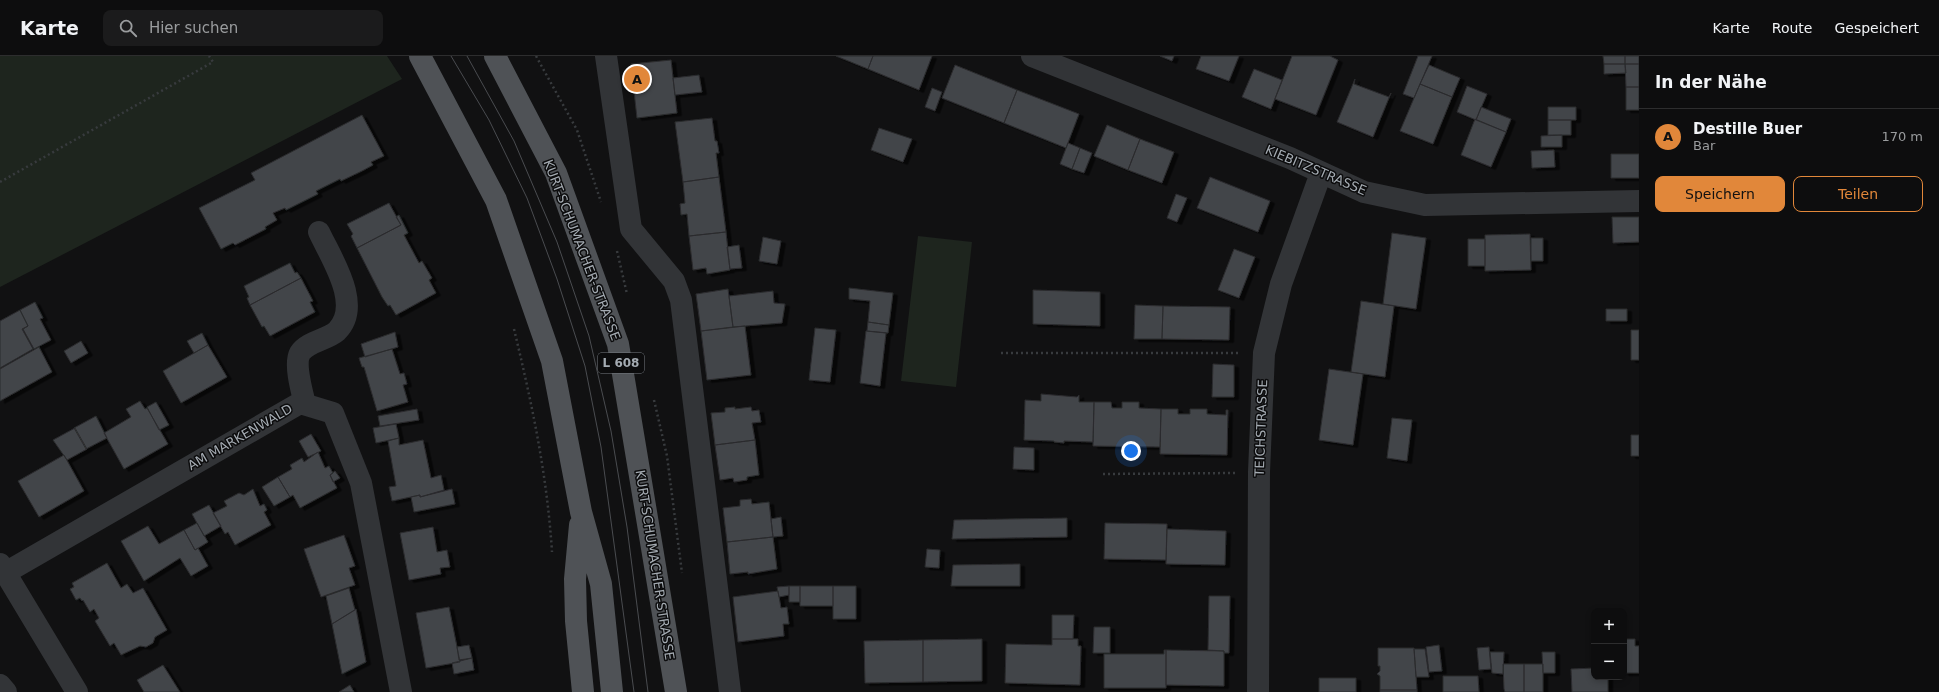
<!DOCTYPE html>
<html lang="de">
<meta charset="utf-8">
<style>
body{margin:0;font-family:"DejaVu Sans",sans-serif;background:#1b1b1c;color:#f1f3f6}
.controls{position:absolute;right:12px;bottom:12px;display:grid;overflow:hidden;border-radius:8px;box-shadow:0 2px 6px #0003}
.controls button{width:36px;height:36px;display:grid;place-items:center;padding:0;border:0;border-bottom:1px solid #2d2d2e;background:#0d0d0e;color:#f1f3f6;font:20px sans-serif}
.you{position:absolute;left:1131px;top:395px;width:14px;height:14px;margin:-10px;border:3px solid #fff;border-radius:50%;background:#1a73e8;box-shadow:0 0 0 6px #1a73e833}
.badge{display:grid;place-items:center;width:26px;height:26px;border-radius:50%;background:#e1873a;color:#111;font-size:13px;font-weight:700}
.pin{position:absolute;translate:-50% -50%;border:2px solid #fff;box-shadow:0 1px 4px #0006}
.list{margin:0;padding:0;list-style:none}
h2{display:flex;justify-content:space-between;align-items:center;height:52px;margin:0;padding:0 16px;font-size:17px}
h2 small{font-size:13px;font-weight:400;color:#9a9c9e}
.list li{display:grid;grid-template-columns:26px 1fr auto;gap:12px;align-items:center;box-sizing:border-box;height:56px;padding:0 16px;border-top:1px solid #2d2d2e}
.list b{display:block;font-size:15px;white-space:nowrap}
.list p{margin:0;font-size:13px;white-space:nowrap;color:#9a9c9e}
.list em{font-size:13px;font-style:normal;color:#9a9c9e}
.actions{display:flex;gap:8px;padding:12px 16px}
.actions a{flex:1;padding:9px 0;border:1px solid #e1873a;border-radius:8px;text-align:center;font-size:14px;color:#e1873a}
.actions .main{background:#e1873a;color:#111}
.icon{flex:none;width:22px;height:22px;fill:none;stroke:currentColor;stroke-width:2;stroke-linecap:round;stroke-linejoin:round}
.map{position:relative;flex:none;width:1639px;height:636px;overflow:hidden}
header{display:flex;align-items:center;gap:24px;box-sizing:border-box;height:56px;padding:0 20px;background:#0d0d0e;border-bottom:1px solid #2d2d2e}
header strong{font-size:19px}
nav{display:flex;gap:22px;margin-inline-start:auto;font-size:14px}
.search{width:280px;height:36px;background:#1b1b1c;display:flex;align-items:center;gap:10px;box-sizing:border-box;padding:0 14px;border-radius:8px;color:#9a9c9e;font-size:15px}
main{display:flex}
aside{flex:1;background:#0d0d0e}
.map>svg:first-child{display:block}
.green{fill:#1e251e}
.building{fill:#434448;stroke:#2b2c2e;filter:url(#shadow)}
.lines{fill:none;stroke-linecap:round;stroke-linejoin:round}
.path{stroke:#383b3e;stroke-width:2.5;stroke-dasharray:2 3;stroke-linecap:butt}
.minor{stroke:#323437;stroke-width:22}
.major{stroke:#4f5256;stroke-width:22}
.tram{stroke:#4a4c50;stroke-width:1}
.labels{text-anchor:middle;dominant-baseline:central;stroke-width:3;stroke-linejoin:round;paint-order:stroke}
.shield{fill:#0c0c0d;stroke:#767b80;stroke-width:1}
.shield-label{font-size:12px;font-weight:bold;fill:#a4abb2}
.street-label{font-size:13px;fill:#a4abb2;stroke:#0c0c0d}
</style>
<header>
<strong>Karte</strong>
<div class="search"><svg class="icon" aria-label="search" viewBox="0 0 24 24"><circle cx="10" cy="10" r="6"/><path d="M15 15l6 6"/></svg>Hier suchen</div>
<nav><a>Karte</a><a>Route</a><a>Gespeichert</a></nav>
</header>
<main>
<div class="map">
<svg width="1639" height="636" viewBox="0 0 1639 636">
<defs>
<filter id="shadow"><feDropShadow dx="4.5" dy="2.5" stdDeviation="0" flood-color="#0009"/></filter>
</defs>
<rect width="100%" height="100%" fill="#111112"/>
<path class="green" d="M0,0h387l15,23 -402,208z
M918,180l54,6 -16,145 -55,-6z"/>
<path class="building" d="M836,0h37l-5,13z
M873,0h59l-13,34 -51,-21z
M1160,0h14l-2,5z
M1201,0h38l-10,25 -33,-12z
M1292,0h38l8,4 -22,55 -41,-16z
M1418,0h14l-18,42 -11,-4z
M1603,0h22v8h-21z
M1625,0h14v8h-14z
M671,4l6,53 -40,5 -6,-54z
M1604,8h21l1,9 -22,1z
M1625,8h14v23h-13z
M955,9l62,25 -13,33 -62,-25z
M1429,9l31,13 -8,19 -32,-13z
M1254,13l28,11 -11,29 -29,-12z
M699,19l3,17 -27,3 -2,-17z
M1355,23l-1,5 35,13 2,-4 -18,44 -36,-15z
M1420,28l32,13 -19,47 -33,-13z
M1467,30l20,8 -11,26 -19,-8z
M1626,31h13v23h-13z
M932,32l10,4 -7,19 -10,-4z
M1017,34l62,24 -13,34 -62,-25z
M1481,51l30,12 -5,13 -30,-12z
M1548,51h28v13h-28z
M362,59l22,41 -13,6 2,3 -11,6 -21,10 -1,-2 -24,12 2,3 -32,16 -1,-2 -12,5 4,7 -12,7 1,2 -31,16 -2,-2 -12,6 -22,-41 56,-28 -4,-7z
M712,62l3,23h2l2,12h-3l3,24 -36,5 -8,-60z
M1475,63l31,13 -15,35 -30,-12z
M1548,64h23v15h-23z
M1107,69l33,14 -12,31 -34,-14z
M879,72l33,11 -9,23 -32,-12z
M1562,79v12h-21v-11z
M1140,83l34,13 -12,31 -34,-13z
M1068,87l12,5 -8,21 -12,-5z
M1080,92l12,5 -8,20 -12,-4z
M1554,94l1,17 -23,1 -1,-17z
M1611,98h28v24h-28z
M719,121l7,55 -37,4 -2,-22 -6,1 -1,-11 5,-1 -2,-21z
M1210,121l60,24 -12,31 -61,-24z
M1176,138l11,4 -10,24 -10,-4z
M389,147l12,22 -44,23 -6,-12 2,-2 -6,-10z
M399,159l9,18 -4,2 15,28 3,-2 10,17 -3,2 7,13 -40,22 -6,-10 -2,1 -6,-9 -25,-49 44,-23 -5,-8z
M1612,161h27v25l-26,1z
M726,176l4,38 -23,4 -1,-6 -13,2 -4,-34z
M1392,177l34,5 -10,71 -33,-5z
M1530,178l1,36 -46,1v-36z
M763,181l18,4 -4,23 -18,-3z
M1531,182h12v23h-12z
M1468,183h17v27h-17z
M739,189l3,23 -12,1 -3,-22z
M1234,193l21,8 -16,41 -21,-8z
M290,207l5,10 2,-1 4,6 -51,27 -3,-7 2,-1 -5,-11z
M301,222l12,23 -3,1 5,10 -45,24 -6,-10 -2,1 -12,-22z
M849,232l44,5 -4,32 -21,-3 2,-21 -21,-2z
M728,233l5,38 -32,4 -5,-37z
M1033,234l67,2v34l-67,-2z
M773,235l1,12 11,1 -3,19 -49,4 -4,-31z
M1361,245l33,5 -9,71 -34,-5z
M35,246l8,16 -3,1 11,21 -17,9 -11,-20 5,-3 -8,-16z
M1135,249l28,1 -1,33h-28z
M1163,250l67,1 -1,33 -67,-1z
M1606,253h21v12h-21z
M20,254l8,16 -6,3 11,20 -33,19v-47z
M868,266l21,3 -1,8 -21,-2z
M745,270l6,49 -44,5 -6,-49z
M815,272l21,2 -6,52 -21,-2z
M1631,274h8v30h-8z
M866,275l20,2 -6,53 -20,-3z
M395,276l3,15 -33,10 -4,-13z
M202,277l6,12 -14,8 -7,-12z
M81,285l7,12 -17,10 -7,-12z
M208,289l19,32 -46,26 -18,-32z
M39,291l13,25 -52,29v-32z
M392,293l8,25 4,-1 3,11 -4,1 5,17 -31,9 -13,-44h-2l-3,-9z
M1213,308l21,1v32h-22z
M1329,313l34,5 -10,71 -34,-5z
M1041,338l36,3 2,-2v7h15l-1,40 -29,-1v2l-10,-1v-1l-30,-1 1,-40 16,1z
M140,345l5,8 2,-1 21,36 -44,25 -20,-36 27,-16 -5,-8z
M156,346l13,23 -10,5 -12,-23z
M1094,346h17l1,6h10v-6h17v6l22,1 -1,38 -67,-1z
M735,351v2l16,-2 1,4 7,-1 2,12 -9,1 3,17 -40,5 -4,-32 14,-1v-4z
M417,353l2,11 -39,6 -2,-10z
M1161,353h17v5h12v-5h17v5l19,1v-5h2l-1,45 -67,-1z
M96,360l11,22 -21,11 -12,-21z
M1392,362l20,2 -5,41 -20,-3z
M396,368l3,14 -23,5 -3,-15z
M75,372l12,21 -20,11 -14,-20z
M311,378l10,17 -13,6 -9,-16z
M1631,379h8v21h-8z
M399,382v7l24,-5 8,38 10,-3 3,15 -24,7v-2l-28,6 -3,-14 7,-1 -8,-45z
M755,384l4,35 -12,2v3l-13,2 -1,-4 -13,2 -5,-35z
M1014,391l20,1v22l-21,-1z
M318,396l7,16 4,-2 4,7 -3,2 7,13 -37,20 -7,-13 -3,2 -12,-20 14,-8 -2,-4 12,-7 2,4z
M64,399l20,36 -45,26 -21,-36z
M335,415l5,7 -7,4 -3,-7z
M278,421l12,20 -16,9 -12,-19z
M253,433l7,17 4,-2 3,6 -3,2 7,13 -36,20 -7,-13 -3,2 -12,-21 14,-7 -3,-5 15,-8 5,2z
M452,433l3,15 -41,8 -3,-15 9,-2v2z
M751,443l1,5 17,-2 4,35 -46,5 -4,-34 17,-2v-6z
M209,449l12,21 -17,10 -12,-22z
M781,461l2,19 -10,1 -2,-18z
M1067,462v19l-115,2 2,-19z
M197,467l11,19 -13,8 -11,-20z
M1105,467l62,1 -1,36 -62,-1z
M148,470l11,18 25,-14 11,20 3,-2 10,18 -17,10 -11,-18 -36,23 -23,-40z
M433,471l4,25 10,-2 3,17 -10,1 1,6 -32,6 -9,-47z
M1167,473l59,2 -1,34 -59,-1z
M344,479l11,31 -6,2 6,17 -34,12 -17,-48z
M773,481l4,32 -29,5v-2l-18,2 -3,-32z
M927,493l13,1 -1,18 -14,-1z
M107,507l14,25 6,-4 6,9 10,-5 24,42 -12,7 -2,6 -7,4 -6,-1 -19,9 -7,-12 -4,3 -15,-25 4,-3 -5,-9 -4,3 -7,-12 -1,1 -2,-3 -4,2 -6,-11 4,-2 -2,-4z
M1020,508v22h-69l2,-21z
M789,530h11v16h-11z
M789,530v9l-10,2 -2,-10z
M800,530h33v20h-33z
M833,530h23v33h-23z
M349,532l6,22 -23,14 -6,-28z
M778,535l3,17 6,-1 2,17h-6l1,12 -46,6 -5,-45z
M1209,540h21l-1,57h-5v-2l-16,-1z
M449,551l11,55 -34,6 -10,-55z
M356,553l10,53 -24,12 -10,-50z
M1052,559h22l-1,24h-21z
M1094,571h16v26h-17z
M982,583v42l-59,1v-42z
M1052,583h26v7h3l-1,39 -75,-2 1,-39 46,1z
M1624,583h11v7h4v27h-15z
M923,584v42l-58,1 -1,-42z
M469,589l3,13 -13,2 -2,-13z
M1439,589l3,26 -13,1 -3,-25z
M1489,591l2,22 -12,1 -2,-22z
M1378,592h36l3,42h-37v-14l-3,-2 3,-3v-5h-2z
M1414,593h11l4,28h-13z
M1164,594h2v38h-62v-34h60z
M1166,594l58,1v35l-58,-1z
M1490,596h14l-1,22 -11,-1z
M1542,596h13v21h-12z
M472,602l2,12 -20,4 -2,-11z
M1503,608h21v28h-19l-1,-3z
M1524,608h19v28h-19z
M163,609l17,27h-36l-7,-12z
M1594,612v9h14v15h-36l-1,-23z
M1443,620h35l1,16h-36z
M1319,622h37v14h-37z
M350,629l4,7h-15z
M1380,634h37v2h-37z"/>
<g class="lines">
<path class="path" d="M536,0l41,74 24,72
M0,126l213,-120 -4,-6
M617,195l10,43
M514,273c18,75 33,145 38,223
M1001,297h239
M654,344l13,56 15,117
M1103,418l132,-1"/>
<path class="minor" d="M606,0l25,173 43,52 7,19 49,392
M1032,0l258,102 74,34 61,13 214,-4
M305,348c-3,-12 -11,-40 -5,-51 8,-12 27,-13 37,-22 26,-26 -6,-73 -18,-99
M0,508l77,128
M5,517l295,-170 33,10 28,70 40,209
M0,629l6,7
M1258,636l1,-220 5,-119 17,-69 40,-111"/>
<path class="major" d="M420,0l76,144 56,161 29,151 20,72 11,108
M495,0l61,117 62,171 58,348
M580,469l-5,54 1,42 7,71"/>
<path class="tram" d="M451,0l38,64 38,78 30,81 28,87 16,81 33,245
M467,0l47,85 43,101 32,94 22,95 16,96 21,165"/>
</g>
<g class="labels">
<rect class="shield" x="598" y="297" width="46" height="20" rx="3"/>
<g class="shield-label">
<text x="621" y="307">L 608</text>
</g>
<g class="street-label">
<text transform="translate(1316 114) rotate(23)">KIEBITZSTRASSE</text>
<text transform="translate(582 194) rotate(69)">KURT-SCHUMACHER-STRASSE</text>
<text transform="translate(1261 372) rotate(-88)">TEICHSTRASSE</text>
<text transform="translate(240 381) rotate(-30)">AM MARKENWALD</text>
<text transform="translate(655 509) rotate(81)">KURT-SCHUMACHER-STRASSE</text>
</g>
</g>
</svg>
<div class="controls">
<button>+</button>
<button>−</button>
</div>
<div class="you"></div>
<div class="pin badge" style="left:637px;top:23px">A</div>
</div>
<aside>
<h2>In der Nähe<small></small></h2>
<ul class="list">
<li><span class="badge">A</span><div><b>Destille Buer</b><p>Bar</p></div><em>170 m</em></li>
</ul>
<div class="actions"><a class="main">Speichern</a><a>Teilen</a></div>
</aside>
</main>
